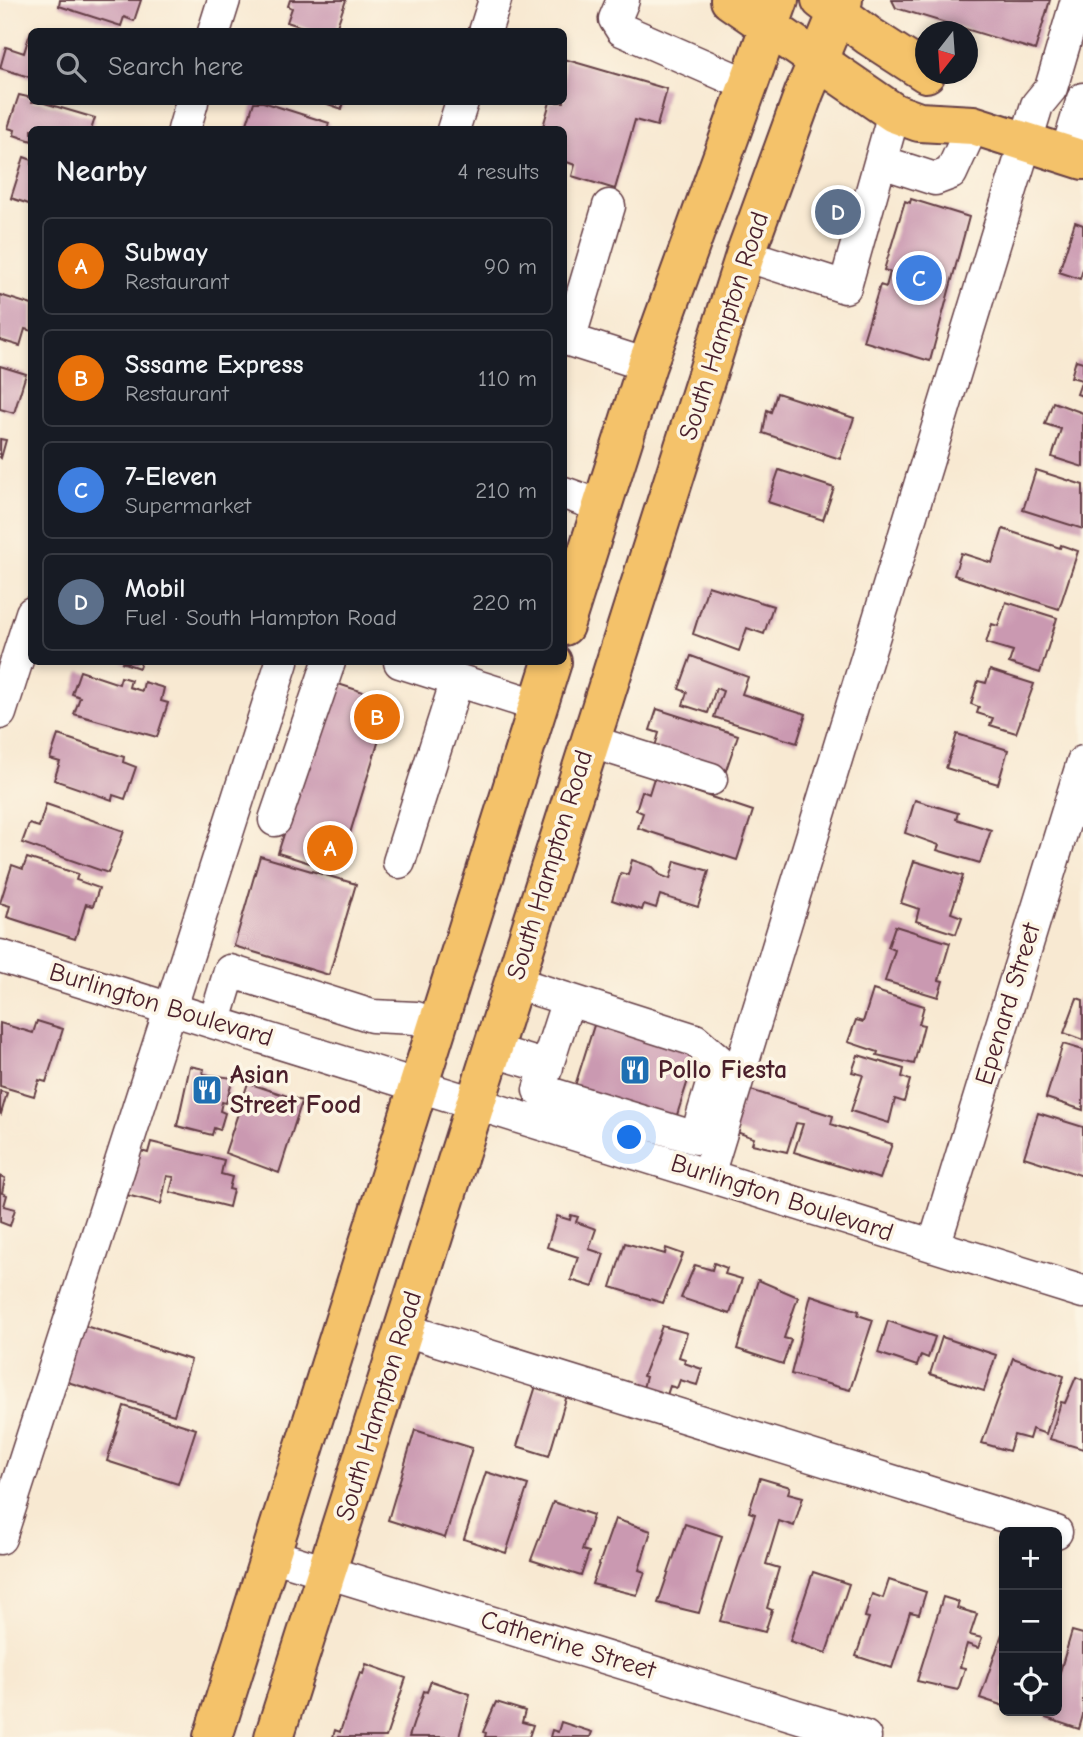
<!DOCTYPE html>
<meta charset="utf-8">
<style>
body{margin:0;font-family:"Comic Neue",sans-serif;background:#242831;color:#f1f3f6}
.controls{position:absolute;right:21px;bottom:21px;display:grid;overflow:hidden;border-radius:10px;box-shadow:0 4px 10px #0003}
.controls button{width:63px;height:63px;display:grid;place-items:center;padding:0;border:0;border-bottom:2px solid #363941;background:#171b24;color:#f1f3f6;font:35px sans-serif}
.compass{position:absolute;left:915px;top:21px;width:63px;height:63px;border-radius:50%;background:#171b24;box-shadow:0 4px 10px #0003;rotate:197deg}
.you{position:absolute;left:630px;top:1138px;width:24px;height:24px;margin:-18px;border:5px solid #fff;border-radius:50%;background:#1a73e8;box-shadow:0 0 0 10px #1a73e833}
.badge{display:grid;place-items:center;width:46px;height:46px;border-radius:50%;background:#db2777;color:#fff;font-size:23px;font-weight:700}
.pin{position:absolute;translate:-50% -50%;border:4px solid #fff;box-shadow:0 2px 7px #0006}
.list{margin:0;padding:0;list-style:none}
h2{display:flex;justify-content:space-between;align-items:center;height:91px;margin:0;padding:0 28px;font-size:30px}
h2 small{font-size:23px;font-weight:400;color:#9ea1a6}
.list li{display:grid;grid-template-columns:46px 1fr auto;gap:21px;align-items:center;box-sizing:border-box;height:98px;margin:0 14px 14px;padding:0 14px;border:2px solid #363941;border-radius:10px}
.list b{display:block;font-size:26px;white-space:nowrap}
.list p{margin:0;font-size:23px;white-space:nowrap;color:#9ea1a6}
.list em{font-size:23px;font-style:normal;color:#9ea1a6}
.icon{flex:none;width:38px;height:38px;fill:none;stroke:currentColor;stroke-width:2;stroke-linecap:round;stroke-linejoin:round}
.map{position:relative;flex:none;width:1083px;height:1737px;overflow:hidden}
.search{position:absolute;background:#171b24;box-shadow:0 4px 10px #0003;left:28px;top:28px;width:539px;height:77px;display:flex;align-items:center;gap:18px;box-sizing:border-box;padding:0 24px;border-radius:10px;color:#9ea1a6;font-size:26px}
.panel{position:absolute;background:#171b24;box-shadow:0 4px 10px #0003;left:28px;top:126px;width:539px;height:539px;border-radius:10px}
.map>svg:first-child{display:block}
.building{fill:#ca99b1}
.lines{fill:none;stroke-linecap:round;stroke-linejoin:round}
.minor-casing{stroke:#643d44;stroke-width:35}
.major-casing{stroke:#643d44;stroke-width:42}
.minor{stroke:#fff;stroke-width:32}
.major{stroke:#f4c26a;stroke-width:38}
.labels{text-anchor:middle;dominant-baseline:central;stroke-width:7;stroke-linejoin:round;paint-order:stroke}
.street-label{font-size:26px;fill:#4a1f2b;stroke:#fcf5e5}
.poi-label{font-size:26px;font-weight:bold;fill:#4a1f2b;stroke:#fcf5e5;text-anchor:start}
</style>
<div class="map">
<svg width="1083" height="1737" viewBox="0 0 1083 1737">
<rect width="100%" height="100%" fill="#fcf5e5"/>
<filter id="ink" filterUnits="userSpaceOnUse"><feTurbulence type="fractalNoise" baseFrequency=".0143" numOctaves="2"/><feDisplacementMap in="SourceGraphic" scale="14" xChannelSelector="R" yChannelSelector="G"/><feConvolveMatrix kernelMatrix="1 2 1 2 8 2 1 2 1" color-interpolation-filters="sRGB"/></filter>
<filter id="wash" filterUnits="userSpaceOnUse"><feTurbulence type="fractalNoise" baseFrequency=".00686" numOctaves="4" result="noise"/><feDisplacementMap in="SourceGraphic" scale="28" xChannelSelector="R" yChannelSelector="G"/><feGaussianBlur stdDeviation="1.57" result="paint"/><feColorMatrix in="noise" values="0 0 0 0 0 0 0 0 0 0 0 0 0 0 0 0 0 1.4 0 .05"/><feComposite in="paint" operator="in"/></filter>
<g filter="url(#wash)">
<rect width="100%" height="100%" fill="#f8e9d2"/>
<g id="blocks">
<path class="building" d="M60,0h81l-7,21 -10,-4 -3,9 -62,-20z
M290,0h56l-11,32h-18l-30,-10 5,-14 -4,-2z
M892,0h158l-15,50 -139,-42z
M31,30l1,48 -32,-10 6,-21 18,6z
M564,59l103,30 -10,37 -22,-6 -20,69 -43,-13 3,-11 -11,-4v-31h-22l8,-28h14z
M19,95l13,3v4h9l54,16 -4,12h-59v11l-18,-6 1,-5 -7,-2z
M254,102h9l66,21 -2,7h-82z
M322,102h22l-2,7z
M24,157l8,3v45l-21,-7z
M911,199l58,18 -39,144 -67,-20 17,-56 6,2 4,-15 -6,-2 21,-69 5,2z
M1075,222l8,3v44l-3,10 -21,-7z
M0,295l32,10v26l-7,-2 -5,17 -20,-6z
M1076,360l7,2v34l-6,-2 5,-14 -11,-3z
M0,366l26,8 -12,39 -14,-4z
M777,393l77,25 -14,41 -77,-26 4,-23 4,2z
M1053,402l30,11v54l-31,-10 9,-28 -16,-5z
M0,439l6,1 -5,18 -1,-1z
M779,470l55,18 -11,32 -55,-18z
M1036,470l47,15v44l-60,-19z
M1003,529l57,19 1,-3 17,6 -19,58 -105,-34 7,-22 31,10z
M708,586l65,20 -9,28 -17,-6 -8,23 -46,-17z
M1006,602l51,16 -17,55 -31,-10 4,-12 -27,-8 6,-19 6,2z
M691,656l57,21 -6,17 64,20 -9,29 -83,-26 9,-26 -7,-3 -8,25 -25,-8 4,-13 -8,-3z
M121,662h20l-2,6z
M990,670l44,14 -18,49 -26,-8 3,-7 -16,-5 2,-6 -8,-3 7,-23 8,2z
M80,671l39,13 2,-7 10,3 -2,7 13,4 2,-9 20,6 -3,13 7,2 -11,34 -83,-23 6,-17 -8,-3z
M332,682l59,19 -53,171 -60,-19z
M657,709l81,26 -13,38 -71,-23 5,-17 -9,-3z
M957,734l51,16 -10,34 -52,-16z
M58,735l66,22 -1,5 13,5 -11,32 -12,-4 -1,5 -58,-20 6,-18 -10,-3z
M654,778l99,33 -16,49 -99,-32 5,-15 -7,-3 6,-19 7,3z
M915,800l43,13 -2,6 35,11 -11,33 -43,-13 2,-5 -34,-12z
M46,804l78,27 -16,42 -86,-30 7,-19 10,3z
M260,856l96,28 -27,91 -95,-29z
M27,858l51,16 -2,6 23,8 -6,18 -7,-2 -11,35 -68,-22 3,-11 -10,-3 12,-38 11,4z
M632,860l21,7 7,8 10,4 5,-18 34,10 -11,36 -38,-12 -4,13 -12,-4 -2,6 -30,-10 9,-27 7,2z
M914,861l49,15 -12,37 11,4 -6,17 -40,-13 3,-12 -18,-6z
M895,926l55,17 -11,37 4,1 -5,16 -53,-16 10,-31 -7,-3z
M873,990l51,16 -5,18 5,1 -10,39 -37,-9 1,-3 -30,-10 8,-22 7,2z
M1077,998l6,2v40l-19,-7z
M596,1019l101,33 -21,66 -102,-29z
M37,1021l26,8 -17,53 -7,-2 -5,16 -34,-10v-63l33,10z
M1063,1044l20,6v60l-37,-12z
M858,1055l46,14 -2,8 8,3 -6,22 -9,-3 -6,24 -38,-12 12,-36 -11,-3z
M190,1066l14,3 -1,5 30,4 -7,25 -4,-1 -2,9 5,2 -5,17 -6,-2 -2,7 -35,-9z
M248,1083l54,18 -23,72 -54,-20z
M744,1088l89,28 -2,8 61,20 -12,35 -86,-27 9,-28 -7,-1 -9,29 -35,-8 2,-6 -23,-8z
M0,1091l7,2 -6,21 -1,-1z
M1038,1113l45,14v49l-59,-19z
M151,1142l73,18 -3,14 11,3 -3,12 4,1 -4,17 -59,-15 4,-15 -7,-1 -6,28 -38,-10 11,-45 14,4z
M0,1176l5,2 -3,15 5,2 -3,11 11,3 -5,17 -10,-4z
M571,1215l7,2 -2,5 20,7 -7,20 15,5 -11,33 -22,-7 7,-23 -31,-10 10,-31 13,4z
M625,1243l40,11 1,-6 17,6 -20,49 -52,-16z
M714,1263l13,5 -2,6 17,5 -12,35 -49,-16 14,-33 17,5z
M758,1280l40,17 -14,41 7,2 -8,24 -46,-15z
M811,1295l48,16 -1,4 15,5 -23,70 -59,-16z
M888,1321l47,16 -7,21 -7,-3 -4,11 -39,-13z
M76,1323l115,37 -17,55 -116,-36z
M662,1326l25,7 -8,24 6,2 -1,4 18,6 -5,16 -17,-5 -3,8 -7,-2 -3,9 -24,-7 3,-11 -3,-1z
M942,1337l54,18 -12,36 -54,-17z
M1013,1358l51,18 -18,58 -14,-5 -3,10 -15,-4 -5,16 -27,-8z
M1076,1377l7,3v69l-33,-10 11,-37 4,1z
M536,1386l31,9 -18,61 -32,-10z
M124,1406l72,23 -18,55 -71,-23z
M415,1430l57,18 -27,90 -57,-18z
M486,1472l42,13 -22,68 -42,-14z
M760,1478l30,9 -2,6 15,4 -9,29 -15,-5 -13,43 13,4 -12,40 5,2 -7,22 -45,-11 35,-107 -6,-2z
M553,1502l40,13 -11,35 7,2 -8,24 -50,-16z
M615,1519l36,12 -12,39 6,2 -8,23 -45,-11z
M685,1524l37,12 -23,77 -41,-10z
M813,1572l36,12 -23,69 -36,-12z
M889,1580l37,12 -7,22 -9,-2 -18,56 -36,-12 13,-38 -4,-1 7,-23 11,4z
M943,1597l16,5 -2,6 20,6 -7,21 12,3 -4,10 -11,-4 -7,23 5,1 -7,22 -41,-9z
M1072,1631l11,3v81l-4,14 -33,-11 2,-7h9v-29z
M1002,1634h2v72l-24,-8z
M366,1664l40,14 -20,59h-53l2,-7 5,2 20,-59 3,1z
M431,1681l39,13 -11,43h-50l15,-46 3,1z
M496,1702l29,9 -3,11 11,3 -4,12h-44l1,-4 -3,-1z
M561,1722l31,10 -2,5h-40l2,-7 6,2z"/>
</g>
</g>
<g filter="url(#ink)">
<use href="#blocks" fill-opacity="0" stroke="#643d44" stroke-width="2"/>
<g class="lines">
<g class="minor-casing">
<path id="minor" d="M623,0l-8,19 7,11 126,55
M214,32l10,-32
M485,32l10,-32
M184,130l8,-28
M453,130l9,-28
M1066,155l17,-56
M882,162l53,17 16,-6 22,-48
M745,255l100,32 49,-174
M564,339l5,1 40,-134
M569,340l78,25
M564,493l37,13
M400,662l139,44
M0,713l32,-100
M589,741l122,38
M275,820l54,-158
M399,862l58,-182
M0,956l1083,336
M513,982l182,58 24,21 -23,77 -157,-48 29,-90
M215,1021l15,-50 142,45 44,2 21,8
M491,1050l56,17
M708,1175l329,-1070 14,-17 26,-88
M934,1246l149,-484
M402,1329l654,203
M0,1538l282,-876
M271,1555l594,182"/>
</g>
<g class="major-casing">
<path id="major" d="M730,0l164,113 25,9 54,3 110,35
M821,0l48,36 57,37
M564,626l83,-261 132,-365
M213,1737l339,-1075
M274,1737l471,-1482 59,-162 39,-93"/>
</g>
<use href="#minor" class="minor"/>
<use href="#major" class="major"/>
</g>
</g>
<defs>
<g id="restaurant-square" transform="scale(1.575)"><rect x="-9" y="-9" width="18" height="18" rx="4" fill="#1f6fb2" stroke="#fcf5e5"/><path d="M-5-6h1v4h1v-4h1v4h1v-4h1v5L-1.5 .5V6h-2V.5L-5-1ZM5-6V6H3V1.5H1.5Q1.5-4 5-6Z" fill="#fff"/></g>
</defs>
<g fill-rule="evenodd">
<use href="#restaurant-square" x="635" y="1070"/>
<use href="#restaurant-square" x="207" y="1090"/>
</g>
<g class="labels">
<g class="street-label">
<text transform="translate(724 326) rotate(-72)">South Hampton Road</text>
<text transform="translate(550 865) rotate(-73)">South Hampton Road</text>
<text transform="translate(1008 1004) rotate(-73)">Epenard Street</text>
<text transform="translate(161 1005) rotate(17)">Burlington Boulevard</text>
<text transform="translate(782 1198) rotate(18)">Burlington Boulevard</text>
<text transform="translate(379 1406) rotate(-73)">South Hampton Road</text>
<text transform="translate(568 1645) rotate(17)">Catherine Street</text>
</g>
<g class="poi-label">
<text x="658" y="1070">Pollo Fiesta</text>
<text x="230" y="1075">Asian<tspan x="230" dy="30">Street Food</tspan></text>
</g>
</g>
</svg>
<div class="controls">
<button>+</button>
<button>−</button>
<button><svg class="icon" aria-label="locate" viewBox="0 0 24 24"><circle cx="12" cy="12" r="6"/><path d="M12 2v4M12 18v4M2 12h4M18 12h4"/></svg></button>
</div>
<svg class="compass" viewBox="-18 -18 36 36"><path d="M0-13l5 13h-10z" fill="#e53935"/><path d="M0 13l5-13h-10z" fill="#9ea1a6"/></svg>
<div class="you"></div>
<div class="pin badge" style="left:330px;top:848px;background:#e8710a">A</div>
<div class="pin badge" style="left:377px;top:717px;background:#e8710a">B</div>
<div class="pin badge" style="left:919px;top:278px;background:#3f7fe0">C</div>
<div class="pin badge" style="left:838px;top:212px;background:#5c6f8a">D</div>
<div class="search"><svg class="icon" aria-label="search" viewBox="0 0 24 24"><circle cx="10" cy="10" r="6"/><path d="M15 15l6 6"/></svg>Search here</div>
<section class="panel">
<h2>Nearby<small>4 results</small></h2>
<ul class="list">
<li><span class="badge" style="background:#e8710a">A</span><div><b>Subway</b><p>Restaurant</p></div><em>90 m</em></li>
<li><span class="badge" style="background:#e8710a">B</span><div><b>Sssame Express</b><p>Restaurant</p></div><em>110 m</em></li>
<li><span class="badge" style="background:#3f7fe0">C</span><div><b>7-Eleven</b><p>Supermarket</p></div><em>210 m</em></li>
<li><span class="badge" style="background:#5c6f8a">D</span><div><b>Mobil</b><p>Fuel · South Hampton Road</p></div><em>220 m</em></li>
</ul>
</section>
</div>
